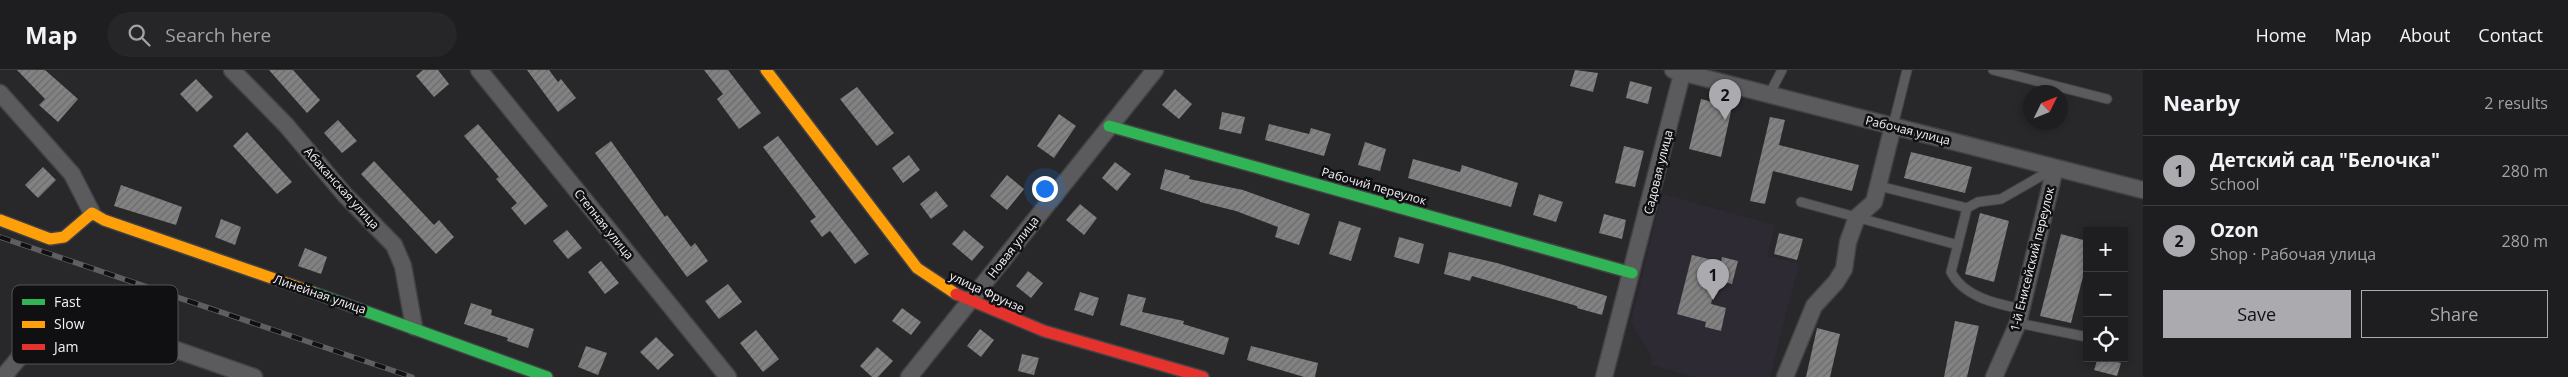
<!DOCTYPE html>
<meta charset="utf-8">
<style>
body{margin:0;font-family:"Open Sans",sans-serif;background:#262629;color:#f1f3f6}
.controls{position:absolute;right:15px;bottom:15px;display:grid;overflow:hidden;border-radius:0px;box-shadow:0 2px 8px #0003}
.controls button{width:45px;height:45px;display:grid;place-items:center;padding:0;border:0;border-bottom:1px solid #3c3b3e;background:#1e1d20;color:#f1f3f6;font:25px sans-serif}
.compass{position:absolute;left:2023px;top:15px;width:45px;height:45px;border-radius:50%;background:#1e1d20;box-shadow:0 2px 8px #0003;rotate:47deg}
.you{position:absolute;left:1044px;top:118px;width:18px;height:18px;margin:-12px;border:4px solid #fff;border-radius:50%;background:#1a73e8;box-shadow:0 0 0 8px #1a73e833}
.badge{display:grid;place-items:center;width:32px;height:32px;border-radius:50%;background:#abaaae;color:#111;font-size:16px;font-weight:700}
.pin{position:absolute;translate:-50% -41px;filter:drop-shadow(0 1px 2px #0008)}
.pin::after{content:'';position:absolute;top:26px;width:18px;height:15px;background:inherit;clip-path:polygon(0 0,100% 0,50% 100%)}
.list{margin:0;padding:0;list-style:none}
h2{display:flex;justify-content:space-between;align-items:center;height:65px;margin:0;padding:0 20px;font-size:21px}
h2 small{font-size:16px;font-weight:400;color:#a1a2a5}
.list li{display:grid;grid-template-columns:32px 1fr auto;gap:15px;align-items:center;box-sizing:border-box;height:70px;padding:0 20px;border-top:1px solid #3c3b3e}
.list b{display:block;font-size:19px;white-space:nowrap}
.list p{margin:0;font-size:16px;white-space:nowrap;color:#a1a2a5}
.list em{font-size:16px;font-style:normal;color:#a1a2a5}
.actions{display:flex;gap:10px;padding:15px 20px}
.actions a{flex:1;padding:11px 0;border:1px solid #abaaae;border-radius:0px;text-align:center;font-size:18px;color:#abaaae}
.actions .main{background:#abaaae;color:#111}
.icon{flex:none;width:28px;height:28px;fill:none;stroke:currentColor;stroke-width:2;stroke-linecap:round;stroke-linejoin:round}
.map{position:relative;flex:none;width:2143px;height:307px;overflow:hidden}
header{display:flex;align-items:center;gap:30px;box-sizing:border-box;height:70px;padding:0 25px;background:#1e1d20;border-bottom:1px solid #3c3b3e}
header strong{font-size:24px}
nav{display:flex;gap:28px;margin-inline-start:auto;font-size:18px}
.search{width:350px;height:45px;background:#262629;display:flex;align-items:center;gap:12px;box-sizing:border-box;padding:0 18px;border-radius:28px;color:#a1a2a5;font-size:19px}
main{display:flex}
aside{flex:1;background:#1e1d20}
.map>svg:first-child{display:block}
.built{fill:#2e2a34}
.building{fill:url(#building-hatch)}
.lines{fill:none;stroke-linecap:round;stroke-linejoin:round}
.lane-casing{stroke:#424244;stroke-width:11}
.street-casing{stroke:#424244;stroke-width:19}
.fast-casing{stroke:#424244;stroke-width:14}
.slow-casing{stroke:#424244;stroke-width:14}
.jam-casing{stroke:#424244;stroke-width:14}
.lane{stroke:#5b5a5c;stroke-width:9}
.street{stroke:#5b5a5c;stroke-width:16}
.fast{stroke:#30b455;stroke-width:11}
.slow{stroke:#ff9f0a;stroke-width:11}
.jam{stroke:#e5322d;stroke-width:11}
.rail-casing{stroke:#5f5e60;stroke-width:5.5}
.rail{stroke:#100f12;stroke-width:4;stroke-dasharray:11;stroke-linecap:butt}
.labels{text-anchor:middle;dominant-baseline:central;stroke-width:5;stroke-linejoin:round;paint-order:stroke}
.street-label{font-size:12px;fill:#f2f1f5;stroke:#100f12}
.key{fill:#100f12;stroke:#545356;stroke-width:1}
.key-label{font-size:14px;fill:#f2f1f5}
</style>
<header>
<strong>Map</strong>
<div class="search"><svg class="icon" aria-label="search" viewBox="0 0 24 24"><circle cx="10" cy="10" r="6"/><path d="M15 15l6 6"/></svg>Search here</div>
<nav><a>Home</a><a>Map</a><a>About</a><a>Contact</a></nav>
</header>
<main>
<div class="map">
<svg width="2143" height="307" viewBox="0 0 2143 307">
<defs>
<pattern id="building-hatch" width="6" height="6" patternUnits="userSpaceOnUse" patternTransform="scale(1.25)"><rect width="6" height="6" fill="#838282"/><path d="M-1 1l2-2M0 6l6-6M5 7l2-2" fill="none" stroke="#6c6b6c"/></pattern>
</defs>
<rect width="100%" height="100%" fill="#28272a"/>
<path class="built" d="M1662,124l113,31 -8,31 32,8 -29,113h-75l-44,-12 1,-8 -21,-34z"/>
<path class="building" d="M17,0h28l33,29 -20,23 -19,-17 6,-6z
M269,0h24l27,30 -13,13z
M423,0h15l11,14 -15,13 -18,-21z
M527,0h22l9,12 3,-3 15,19 -18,14z
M704,0h24l33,43 -22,16 -22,-30 6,-5z
M1575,0l23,3 -5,19 -23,-6z
M196,9l17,18 -16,15 -17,-18z
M1630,11l22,6 -4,17 -22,-6z
M857,17l37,46 -17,13 -37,-47z
M1175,19l17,15 -13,15 -17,-14z
M1701,29l31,8 -11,50 -32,-8z
M1222,42l23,5 -4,17 -22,-5z
M1059,44l17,12 -22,32 -17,-12z
M1770,47l15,3 -6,25 80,20 -7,26 -79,-20 -8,33 -15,-3z
M338,50l19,21 -15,12 -18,-20z
M478,54l70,82 -23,19 -14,-17 6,-5 -21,-24 3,-2 -35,-41z
M1269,54l40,10 2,-6 20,6 -7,22 -59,-16z
M247,62l45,50 -15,12 -44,-48z
M778,66l91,118 -14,10 -25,-33 -8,6 -12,-16 6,-4 -53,-70z
M611,71l54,76 2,-2 24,32 4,-4 13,18 -21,16 -92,-124z
M1365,72l21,7 -6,22 -22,-6z
M1624,76l20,5 -9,36 -20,-4z
M1911,82l61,15 -7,26 -61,-15z
M909,85l11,15 -17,13 -11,-15z
M1413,89l47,13 2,-7 56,18 -7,24 -103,-29z
M374,91l60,64 5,-5 15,17 -18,17 -75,-80z
M1115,92l16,12 -14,17 -15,-13z
M43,97l13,13 -18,18 -13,-13z
M1165,99l25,7 -1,3 54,11 67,24 -11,31 -24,-8 3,-10 -42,-16 -36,-9v-1l-40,-12z
M1007,105l17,14 -17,21 -17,-14z
M121,115l61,22 -6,18 -62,-19z
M936,121l12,15 -17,13 -11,-15z
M1539,124l24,8 -7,20 -23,-7z
M1080,134l17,14 -13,17 -18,-15z
M1980,143l29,8 -15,61 -29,-8z
M1604,144l22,6 -4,19 -23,-6z
M221,149l20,8 -6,18 -20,-8z
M1339,151l22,7 -10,33 -22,-7z
M567,160l15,18 -14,11 -15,-18z
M964,160l20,17 -12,14 -20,-17z
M1779,163l24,6 -6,21 -23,-6z
M2061,164l26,7v20l-16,62 -31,-7z
M1399,167l25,7 -5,20 -25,-7z
M305,178l22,9 -6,17 -23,-8z
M1449,182l48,11 110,33 -5,19 -25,-7v-2l-105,-30 -2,5 -26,-7z
M1692,185l29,7 1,-5 16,4 -6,23 -15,-4 -6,24 15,4 -5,23 -16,-4 1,-5 -29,-8z
M601,191l18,22 -14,11 -17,-22z
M1028,201l15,12 -12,15 -15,-12z
M728,214l14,18 -23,17 -14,-18z
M1080,222l19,6 -6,18 -19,-6z
M1128,224l18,4 -4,14 42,9 -1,3 46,14 -5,17 -104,-30z
M471,233l21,7 -1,5 43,14 -6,19 -21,-7 1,-3 -44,-14z
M902,238l19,14 -10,13 -19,-14z
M1955,251l24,5 -12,51h-23z
M1817,258l23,6 -10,43h-24z
M980,259l14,11 -13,17 -14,-11z
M756,260l23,29 -16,13 -23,-29z
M656,267l18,18 -16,15 -18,-18z
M586,276l21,7 -9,22 -20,-8z
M1251,276l67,17 -3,14h-11l-57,-17z
M877,277l16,14 -15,16h-6l-12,-11z
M1022,284l17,4 -5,17 -16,-4z
M2098,288l23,5 -4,13 -23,-6z"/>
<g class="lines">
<g class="lane-casing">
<path id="lane" d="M1993,0l114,29
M1769,25l13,-25
M1893,56l14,-56
M1879,116l88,22 11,-6 23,-3 54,-31
M1801,132l157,43
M1967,138l-16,64c13,25 45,32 71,37
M2018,253l69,14"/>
</g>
<g class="street-casing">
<path id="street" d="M232,0l54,55 59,70 49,50 9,21 11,61
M479,0l249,307
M1673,0l470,120
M0,23l72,81 20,39
M3,307l15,-18 28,-28 28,-7 34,2 146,51
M909,307l246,-307
M1604,307l79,-307
M1785,307l29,-71 22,-24 8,-13 4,-27 9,-25 17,-15 19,-76
M1994,307l24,-54 37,-155"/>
</g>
<g class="fast-casing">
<path id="fast" d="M1109,56l523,147
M312,222l235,85"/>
</g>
<g class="slow-casing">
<path id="slow" d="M766,0l151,198 39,26
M0,150l50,19 14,-2 28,-24 12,7 208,72"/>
</g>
<g class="jam-casing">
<path id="jam" d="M956,224l88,37 159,46"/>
</g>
<use href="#lane" class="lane"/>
<use href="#street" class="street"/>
<use href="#fast" class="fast"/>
<use href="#slow" class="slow"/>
<use href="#jam" class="jam"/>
<g class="rail-casing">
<path id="rail" d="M0,167l412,140"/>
</g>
<use href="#rail" class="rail"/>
</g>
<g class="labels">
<g class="street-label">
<text transform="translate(1908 60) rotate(14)">Рабочая улица</text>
<text transform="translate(1658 102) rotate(-76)">Садовая улица</text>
<text transform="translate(1374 116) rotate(16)">Рабочий переулок</text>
<text transform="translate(342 118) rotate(48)">Абаканская улица</text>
<text transform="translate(604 154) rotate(51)">Степная улица</text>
<text transform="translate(1013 177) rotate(-52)">Новая улица</text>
<text transform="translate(2032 189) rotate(-76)">1-й Енисейский переулок</text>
<text transform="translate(987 222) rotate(25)">улица Фрунзе</text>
<text transform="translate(320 224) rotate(19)">Линейная улица</text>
</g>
</g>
<rect x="12" y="215" width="166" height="79" rx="8" class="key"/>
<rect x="22" y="229" width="23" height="6" fill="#30b455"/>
<rect x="22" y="251" width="23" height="7" fill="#ff9f0a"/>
<rect x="22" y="274" width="23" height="6" fill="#e5322d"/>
<g class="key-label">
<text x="54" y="237">Fast</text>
<text x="54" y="259">Slow</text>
<text x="54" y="282">Jam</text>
</g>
</svg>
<div class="controls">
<button>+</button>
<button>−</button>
<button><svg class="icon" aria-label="locate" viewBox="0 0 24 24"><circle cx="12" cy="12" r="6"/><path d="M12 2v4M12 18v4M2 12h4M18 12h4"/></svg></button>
</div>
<svg class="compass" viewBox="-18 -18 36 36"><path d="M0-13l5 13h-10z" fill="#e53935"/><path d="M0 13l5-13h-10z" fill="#a1a2a5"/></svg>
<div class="you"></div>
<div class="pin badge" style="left:1713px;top:230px">1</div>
<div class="pin badge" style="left:1725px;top:50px">2</div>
</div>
<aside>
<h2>Nearby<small>2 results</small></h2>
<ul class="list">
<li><span class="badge">1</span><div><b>Детский сад &quot;Белочка&quot;</b><p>School</p></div><em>280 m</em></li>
<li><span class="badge">2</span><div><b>Ozon</b><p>Shop · Рабочая улица</p></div><em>280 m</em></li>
</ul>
<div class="actions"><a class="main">Save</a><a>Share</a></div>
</aside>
</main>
